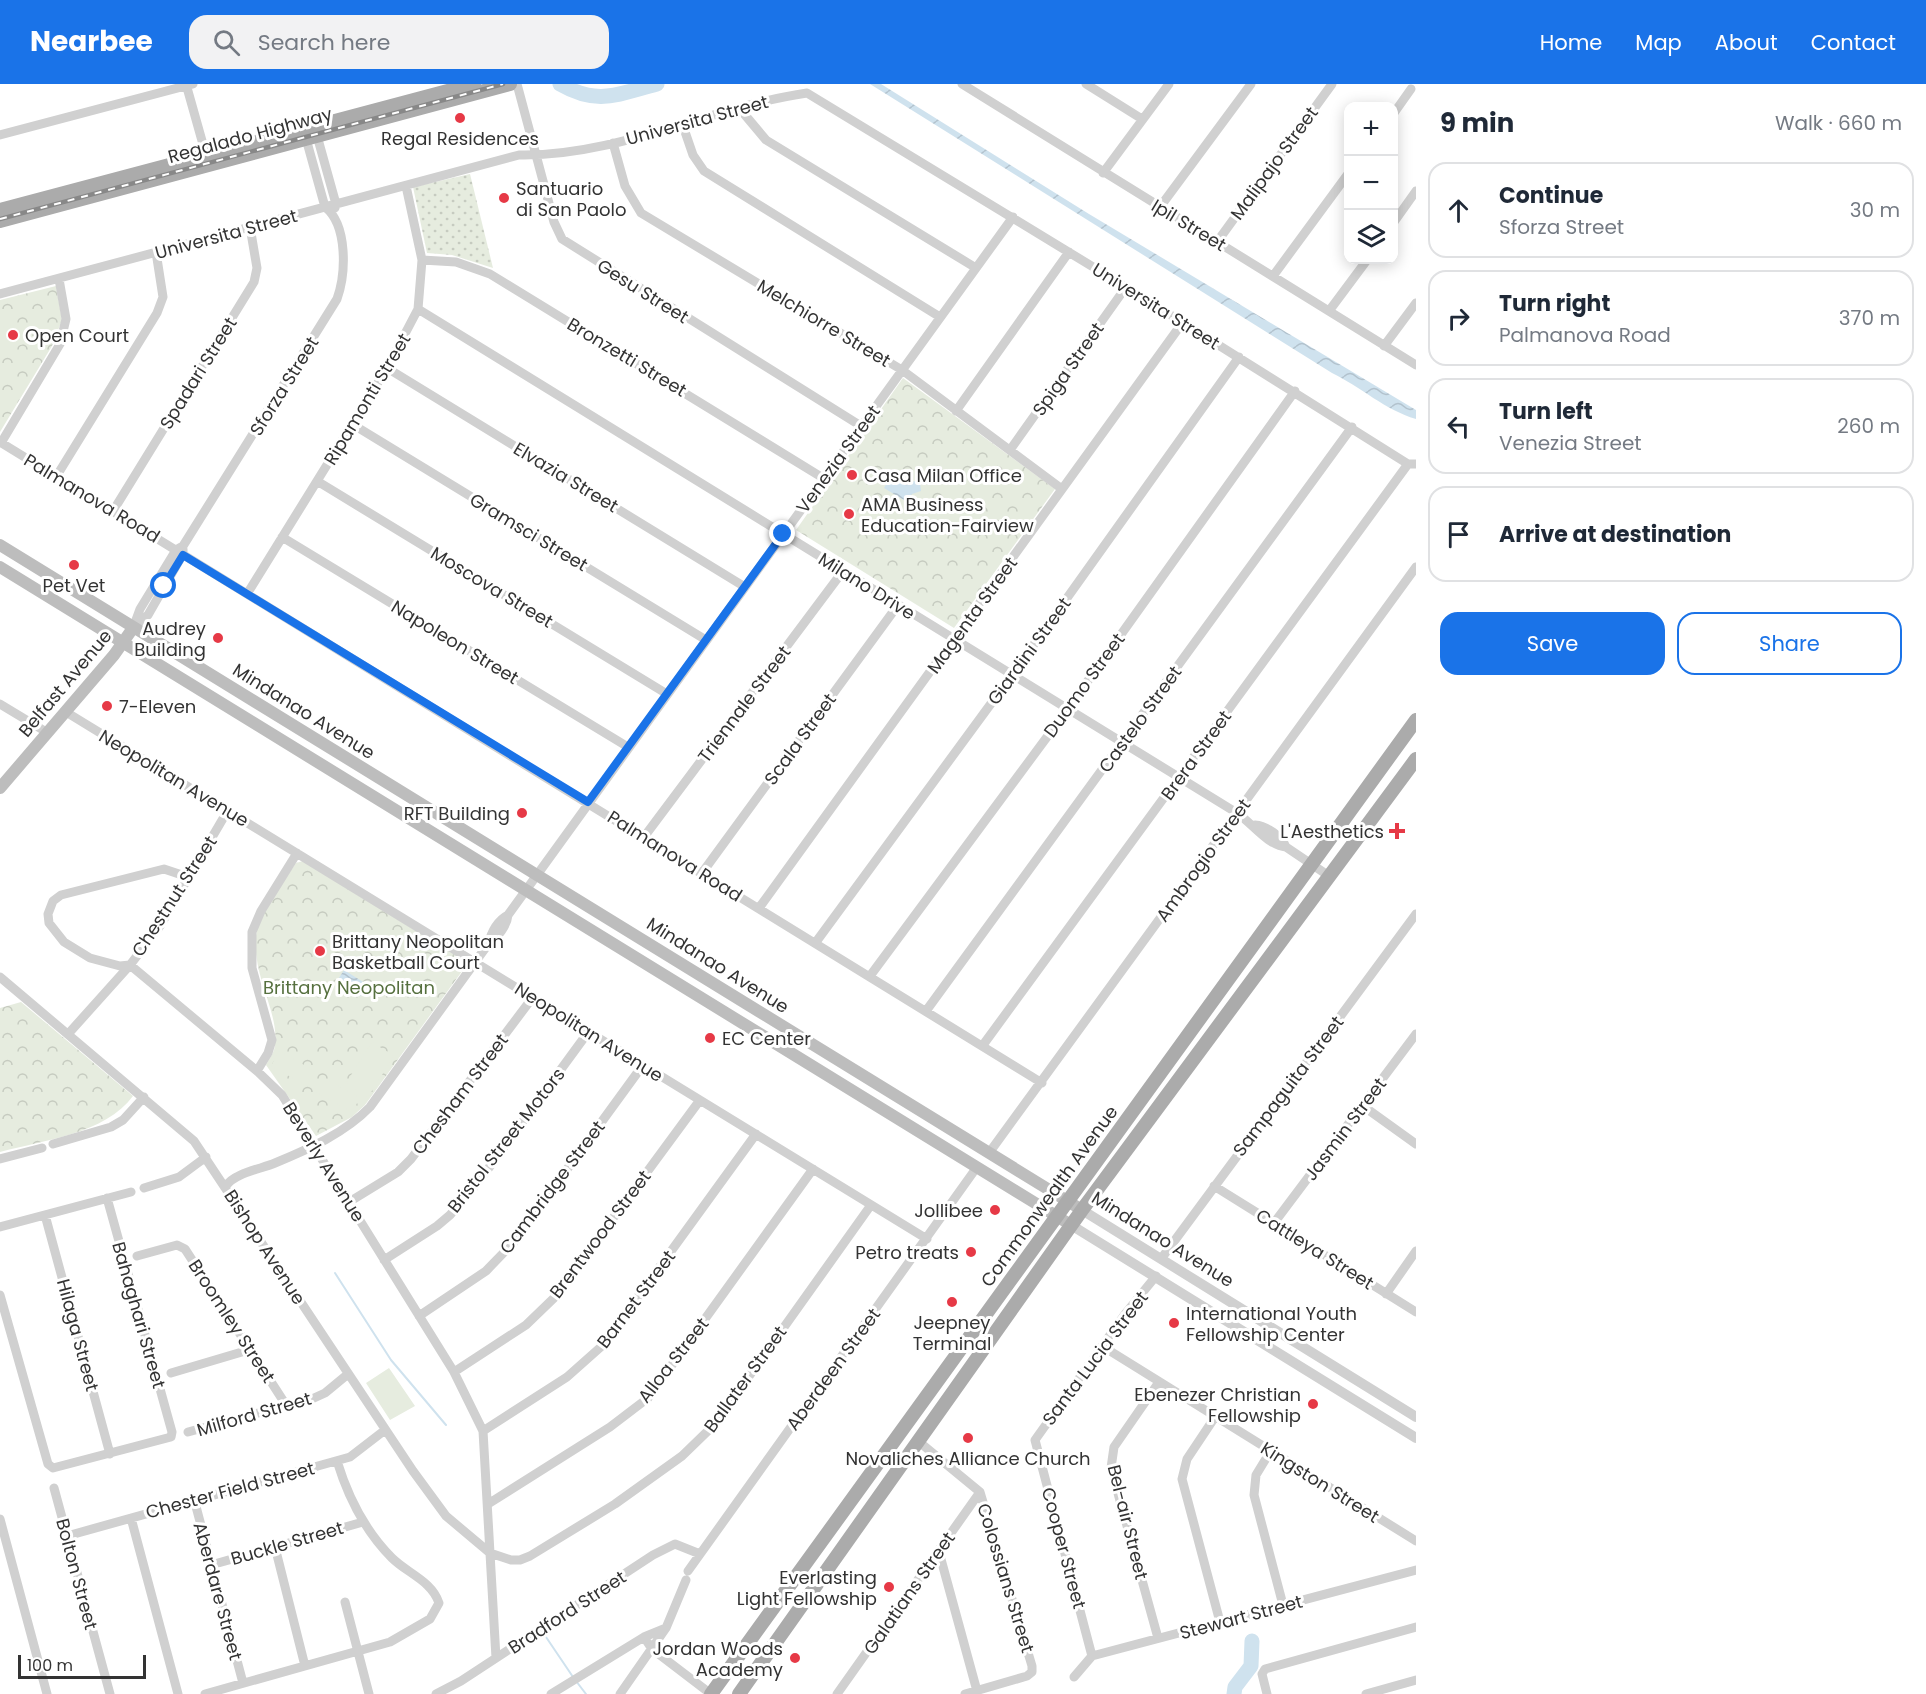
<!DOCTYPE html>
<meta charset="utf-8">
<style>
body{margin:0;font-family:Poppins,sans-serif;background:#f2f2f3;color:#1f2937}
.controls{position:absolute;right:18px;top:18px;display:grid;overflow:hidden;border-radius:12px;box-shadow:0 3px 15px #0003}
.controls button{width:54px;height:54px;display:grid;place-items:center;padding:0;border:0;border-bottom:2px solid #e0e1e3;background:#fff;color:#1f2937;font:30px sans-serif}
.scale{position:absolute;left:18px;bottom:15px;width:128px;box-sizing:border-box;padding-left:6px;border:3px solid #333;border-top:0;font-size:16px;line-height:21px;white-space:nowrap;color:#333;-webkit-text-stroke:4px #fff;paint-order:stroke}
.stop{position:absolute;width:18px;height:18px;margin:-14px;border:4px solid #1a73e8;border-radius:50%;background:#fff}
.stop.end{background:#1a73e8;border-color:#fff;box-shadow:0 2px 6px #0008}
.list{margin:0;padding:0;list-style:none}
h2{display:flex;justify-content:space-between;align-items:center;height:78px;margin:0;padding:0 24px;font-size:26px}
h2 small{font-size:20px;font-weight:400;color:#747a83}
.list li{display:grid;grid-template-columns:39px 1fr auto;gap:18px;align-items:center;box-sizing:border-box;height:96px;margin:0 12px 12px;padding:0 12px;border:2px solid #e0e1e3;border-radius:18px}
.list b{display:block;font-size:22px;white-space:nowrap}
.list p{margin:0;font-size:20px;white-space:nowrap;color:#747a83}
.list em{font-size:20px;font-style:normal;color:#747a83}
.actions{display:flex;gap:12px;padding:18px 24px}
.actions a{flex:1;padding:14px 0;border:2px solid #1a73e8;border-radius:18px;text-align:center;font-size:21px;color:#1a73e8}
.actions .main{background:#1a73e8;color:#fff}
.icon{flex:none;width:33px;height:33px;fill:none;stroke:currentColor;stroke-width:2;stroke-linecap:round;stroke-linejoin:round}
.map{position:relative;flex:none;width:1416px;height:1610px;overflow:hidden}
header{display:flex;align-items:center;gap:36px;box-sizing:border-box;height:84px;padding:0 30px;background:#1a73e8;color:#fff}
header strong{font-size:28px}
nav{display:flex;gap:33px;margin-inline-start:auto;font-size:21px}
.search{width:420px;height:54px;background:#f2f2f3;display:flex;align-items:center;gap:15px;box-sizing:border-box;padding:0 21px;border-radius:18px;color:#747a83;font-size:22px}
main{display:flex}
aside{flex:1;background:#fff}
.map>svg:first-child{display:block}
.grass{fill:url(#grass-dots)}
.park{fill:url(#park-crowns)}
.pitch{fill:#e6ecdf}
.water{fill:url(#water-waves)}
.lines{fill:none;stroke-linecap:round;stroke-linejoin:round}
.stream{stroke:#cfe2ee;stroke-width:2}
.river{stroke:#cfe2ee;stroke-width:15}
.minor{stroke:#d0d0d0;stroke-width:9}
.tertiary{stroke:#d0d0d0;stroke-width:10}
.secondary{stroke:#bdbdbd;stroke-width:12}
.primary{stroke:#ababab;stroke-width:14}
.rail-casing{stroke:#888;stroke-width:4.5}
.rail{stroke:#fff;stroke-width:2;stroke-dasharray:7;stroke-linecap:butt}
.route{stroke:#1a73e8;stroke-width:8}
.poi-dot{fill:#e63946;stroke:#fff;stroke-width:2}
.labels{text-anchor:middle;dominant-baseline:central;stroke-width:6;stroke-linejoin:round;paint-order:stroke}
.street-label{font-size:18px;fill:#333;stroke:#fff}
.poi-label{font-size:18px;fill:#333;stroke:#fff;text-anchor:start}
.park-label{font-size:18px;fill:#56703f;stroke:#fff}
</style>
<header>
<strong>Nearbee</strong>
<div class="search"><svg class="icon" aria-label="search" viewBox="0 0 24 24"><circle cx="10" cy="10" r="6"/><path d="M15 15l6 6"/></svg>Search here</div>
<nav><a>Home</a><a>Map</a><a>About</a><a>Contact</a></nav>
</header>
<main>
<div class="map">
<svg width="1416" height="1610" viewBox="0 0 1416 1610">
<defs>
<pattern id="grass-dots" width="8" height="8" patternUnits="userSpaceOnUse" patternTransform="scale(1.5)"><rect width="8" height="8" fill="#e6ecdf"/><path d="M2 2h.1M6 6h.1" fill="none" stroke="#c6cbc0" stroke-width="1.8" stroke-linecap="round"/></pattern>
<pattern id="park-crowns" width="20" height="18" patternUnits="userSpaceOnUse" patternTransform="scale(1.5)"><rect width="20" height="18" fill="#e6ecdf"/><path d="M2 6a3 3 0 1 1 6 0M12 15a3 3 0 1 1 6 0" fill="none" stroke="#c6cbc0"/></pattern>
<pattern id="water-waves" width="16" height="10" patternUnits="userSpaceOnUse" patternTransform="scale(1.5)"><rect width="16" height="10" fill="#cfe2ee"/><path d="M0 5q4-4 8 0t8 0" fill="none" stroke="#b2c2cd"/></pattern>
</defs>
<rect width="100%" height="100%" fill="#fff"/>
<path class="grass" d="M470,90l23,94 -41,-13 -25,-2 -14,-66z"/>
<path class="park" d="M56,202l6,34 -10,26 -52,86v-132z
M903,294l152,111 -101,139 -158,-98z
M303,777l165,102 -103,142 -13,12 -36,19 -50,-71c3,-6 9,-13 9,-21 4,-32 -23,-68 -19,-108 3,-25 27,-53 40,-73z
M21,918l112,94c-28,38 -89,44 -133,56v-144z"/>
<path class="pitch" d="M21,238l6,21 -27,8v-23z
M372,958l22,14 -26,41 -22,-14z
M279,967l36,20 -8,15 -36,-20z
M324,994l36,20 -8,14 -36,-20z
M389,1284l26,38 -25,14 -24,-37z"/>
<path class="water" d="M870,0h11l208,130 327,196v9c-31,-9 -55,-32 -84,-46z
M892,390l17,10 5,-3 6,2 1,8 -9,3 -5,8 -23,-14z
M344,886l24,15 -7,11 -24,-15z"/>
<g class="lines">
<path class="stream" d="M335,1189l56,87 55,65
M546,1553l27,40
M576,1597l10,13"/>
<path class="river" d="M560,0c38,22 58,10 97,0
M1234,1610l1,-7 16,-21 1,-25"/>
<path class="minor" d="M186,0l20,71
M517,0l37,138 8,17 299,187
M962,0l454,281
M1086,0l56,35
M740,25l26,31 210,128
M1394,29l17,-24
M682,39l11,32 11,16 236,146
M316,48l20,72 -1,4
M0,51l193,-51
M613,59l12,43 16,27 261,157 160,119
M1103,89l66,-89
M1160,123l91,-123
M1394,138l22,-31
M1217,158l115,-158
M422,176l34,2 34,12 333,204
M1273,192l75,-102
M0,210l519,-139c98,2 191,-48 288,-62l319,194 282,177h8
M418,225l819,504c16,11 30,32 49,34l43,29
M1329,227l38,-51
M1384,262l32,-43
M387,284l358,219
M956,327l113,-159
M352,340l354,216
M0,358l1042,641
M1,359l59,-99 6,-25 -7,-40
M1010,366l116,-163
M56,393l101,-164 6,-16 -7,-45
M317,397l350,213
M113,427l141,-229 3,-14 -7,-41
M282,453l346,210
M247,510l140,-226 31,-59 4,-49 -16,-74
M136,541l12,-10 35,-61v-5
M133,544l7,-19 36,-59 7,-4 154,-247c9,-25 11,-74 -12,-92l-20,-72
M0,620l48,29
M66,628l861,527
M1255,741c12,1 26,11 31,22
M644,753l199,-266
M702,789l196,-268
M188,793l-24,-8 -103,26 -8,6 -5,13 1,9 15,19 26,16 30,8 10,-1 127,106 25,24 172,277 29,59 13,227
M759,824l424,-586
M816,858l196,-267 227,-318
M489,859c2,-11 9,-23 19,-28
M870,892l197,-266 228,-319
M0,893l194,164 219,330 33,45 44,37 21,7h9l10,-4 85,-52 67,-48 33,-32 156,-219
M926,927l426,-584
M69,949l61,-68 30,-39 68,-116
M983,961l425,-581
M257,987l11,-18 4,-13 -20,-72v-36l9,-21 36,-58
M1363,1022l53,38
M53,1060l58,-17 12,-7 21,-23
M989,1069l427,-586
M0,1075l42,-11
M226,1102c8,-13 35,-17 49,-23 34,-14 70,-30 95,-56l119,-164c9,-6 18,-17 19,-28l505,-698
M1214,1102l202,126
M144,1104l35,-11 27,-20
M349,1118l49,-30 13,-13 122,-162
M45,1131l65,239
M1274,1139l142,-189
M0,1143l131,-35
M137,1172l40,-11 8,4 101,156
M1161,1175l255,-345
M384,1176l53,-34 13,-11 30,-35 109,-149
M1386,1210l30,-43
M0,1211l48,169 5,4 118,-31 1,-5 -65,-234
M419,1232l67,-45 28,-29 129,-177
M1102,1262l314,195
M454,1288l72,-47 29,-28 145,-197
M171,1289l81,-24
M1215,1333l-28,42 -5,20 38,143
M483,1347l84,-54 36,-32 153,-211
M188,1348l126,-34 11,-5 23,-19
M918,1357l62,51 52,174v6l-5,4 -62,18
M1270,1368l-14,23 -2,20 29,110
M54,1404l56,206
M194,1415l49,184
M488,1420l122,-77 38,-29 165,-229
M131,1434l47,176
M0,1435l47,175
M67,1452l283,-79 35,-27
M275,1463l30,119
M939,1468l38,139
M211,1481l152,-43
M688,1487l289,-404
M345,1518l24,92
M644,1553l8,12 59,45
M1158,1554l-47,-170 3,-21 45,-65
M1092,1572l-57,-216 90,-126 31,-38
M1074,1593l18,-21 324,-86
M205,1610l185,-52 40,-23 9,-16c-7,-22 -32,-30 -47,-45 -27,-27 -44,-61 -55,-97
M436,1610l25,-13 192,-126 22,-11 25,10
M551,1610l93,-57 22,-9
M620,1610l46,-66 20,-48
M837,1610l143,-202
M1267,1610l-5,-20 3,-5 151,-42
M1366,1610l50,-14"/>
<path class="tertiary" d="M1082,1126l334,207
M1071,1141l345,213"/>
<path class="secondary" d="M0,461l1082,665
M0,483l1071,658
M0,704l114,-133 19,-27"/>
<path class="primary" d="M0,126l474,-126
M0,137l510,-137
M711,1610l705,-974
M739,1610l343,-484 334,-451"/>
<g class="rail-casing">
<path id="rail" d="M0,135l503,-135"/>
</g>
<use href="#rail" class="rail"/>
</g>
<g class="lines">
<path class="route" d="M164,502l19,-31 405,247 195,-268"/>
</g>
<g class="poi-dot">
<circle cx="460" cy="34" r="6"/>
<circle cx="504" cy="114" r="6"/>
<circle cx="13" cy="251" r="6"/>
<circle cx="852" cy="391" r="6"/>
<circle cx="849" cy="430" r="6"/>
<circle cx="74" cy="481" r="6"/>
<circle cx="218" cy="554" r="6"/>
<circle cx="107" cy="622" r="6"/>
<circle cx="522" cy="729" r="6"/>
<path d="M1394 738h6v6h6v6h-6v6h-6v-6h-6v-6h6z"/>
<circle cx="320" cy="867" r="6"/>
<circle cx="710" cy="954" r="6"/>
<circle cx="995" cy="1126" r="6"/>
<circle cx="971" cy="1168" r="6"/>
<circle cx="952" cy="1218" r="6"/>
<circle cx="1174" cy="1239" r="6"/>
<circle cx="1313" cy="1320" r="6"/>
<circle cx="968" cy="1354" r="6"/>
<circle cx="889" cy="1503" r="6"/>
<circle cx="795" cy="1574" r="6"/>
</g>
<g class="labels">
<g class="street-label">
<text transform="translate(697 36) rotate(-15)">Universita Street</text>
<text transform="translate(250 51) rotate(-15)">Regalado Highway</text>
<text transform="translate(1274 79) rotate(-54)">Malipajo Street</text>
<text transform="translate(1189 141) rotate(31)">Ipil Street</text>
<text transform="translate(226 150) rotate(-15)">Universita Street</text>
<text transform="translate(643 207) rotate(32)">Gesu Street</text>
<text transform="translate(1156 222) rotate(32)">Universita Street</text>
<text transform="translate(824 239) rotate(31)">Melchiorre Street</text>
<text transform="translate(627 273) rotate(31)">Bronzetti Street</text>
<text transform="translate(1068 285) rotate(-55)">Spiga Street</text>
<text transform="translate(198 289) rotate(-58)">Spadari Street</text>
<text transform="translate(284 302) rotate(-58)">Sforza Street</text>
<text transform="translate(367 315) rotate(-59)">Ripamonti Street</text>
<text transform="translate(838 375) rotate(-54)">Venezia Street</text>
<text transform="translate(566 393) rotate(31)">Elvazia Street</text>
<text transform="translate(92 414) rotate(31)">Palmanova Road</text>
<text transform="translate(529 448) rotate(31)">Gramsci Street</text>
<text transform="translate(867 502) rotate(32)">Milano Drive</text>
<text transform="translate(492 503) rotate(31)">Moscova Street</text>
<text transform="translate(972 531) rotate(-54)">Magenta Street</text>
<text transform="translate(455 558) rotate(31)">Napoleon Street</text>
<text transform="translate(1029 567) rotate(-54)">Giardini Street</text>
<text transform="translate(65 599) rotate(-50)">Belfast Avenue</text>
<text transform="translate(1084 601) rotate(-54)">Duomo Street</text>
<text transform="translate(744 620) rotate(-53)">Triennale Street</text>
<text transform="translate(304 627) rotate(32)">Mindanao Avenue</text>
<text transform="translate(1140 635) rotate(-54)">Castelo Street</text>
<text transform="translate(800 655) rotate(-54)">Scala Street</text>
<text transform="translate(1196 671) rotate(-54)">Brera Street</text>
<text transform="translate(174 694) rotate(31)">Neopolitan Avenue</text>
<text transform="translate(675 772) rotate(32)">Palmanova Road</text>
<text transform="translate(1203 776) rotate(-54)">Ambrogio Street</text>
<text transform="translate(174 812) rotate(-57)">Chestnut Street</text>
<text transform="translate(718 881) rotate(32)">Mindanao Avenue</text>
<text transform="translate(589 948) rotate(32)">Neopolitan Avenue</text>
<text transform="translate(1288 1002) rotate(-53)">Sampaguita Street</text>
<text transform="translate(460 1010) rotate(-53)">Chesham Street</text>
<text transform="translate(1345 1045) rotate(-53)">Jasmin Street</text>
<text transform="translate(506 1056) rotate(-52)">Bristol Street Motors</text>
<text transform="translate(324 1078) rotate(58)">Beverly Avenue</text>
<text transform="translate(552 1103) rotate(-53)">Cambridge Street</text>
<text transform="translate(1049 1112) rotate(-54)">Commonwealth Avenue</text>
<text transform="translate(600 1150) rotate(-53)">Brentwood Street</text>
<text transform="translate(1163 1155) rotate(32)">Mindanao Avenue</text>
<text transform="translate(265 1163) rotate(57)">Bishop Avenue</text>
<text transform="translate(1315 1165) rotate(32)">Cattleya Street</text>
<text transform="translate(636 1215) rotate(-53)">Barnet Street</text>
<text transform="translate(139 1231) rotate(74)">Bahaghari Street</text>
<text transform="translate(232 1237) rotate(57)">Broomley Street</text>
<text transform="translate(78 1251) rotate(75)">Hilaga Street</text>
<text transform="translate(1095 1274) rotate(-53)">Santa Lucia Street</text>
<text transform="translate(673 1276) rotate(-52)">Alloa Street</text>
<text transform="translate(833 1285) rotate(-54)">Aberdeen Street</text>
<text transform="translate(745 1295) rotate(-54)">Ballater Street</text>
<text transform="translate(254 1330) rotate(-16)">Milford Street</text>
<text transform="translate(1320 1398) rotate(32)">Kingston Street</text>
<text transform="translate(230 1406) rotate(-15)">Chester Field Street</text>
<text transform="translate(1128 1438) rotate(76)">Bel-air Street</text>
<text transform="translate(287 1459) rotate(-16)">Buckle Street</text>
<text transform="translate(1064 1464) rotate(75)">Cooper Street</text>
<text transform="translate(77 1490) rotate(75)">Bolton Street</text>
<text transform="translate(1006 1494) rotate(73)">Colossians Street</text>
<text transform="translate(218 1507) rotate(75)">Aberdare Street</text>
<text transform="translate(909 1509) rotate(-55)">Galatians Street</text>
<text transform="translate(567 1528) rotate(-33)">Bradford Street</text>
<text transform="translate(1241 1533) rotate(-15)">Stewart Street</text>
</g>
<g class="poi-label">
<text x="460" y="54" text-anchor="middle">Regal Residences</text>
<text x="516" y="104">Santuario<tspan x="516" dy="21">di San Paolo</tspan></text>
<text x="25" y="251">Open Court</text>
<text x="864" y="391">Casa Milan Office</text>
<text x="861" y="420">AMA Business<tspan x="861" dy="21">Education-Fairview</tspan></text>
<text x="74" y="501" text-anchor="middle">Pet Vet</text>
<text x="206" y="544" text-anchor="end">Audrey<tspan x="206" dy="21">Building</tspan></text>
<text x="119" y="622">7-Eleven</text>
<text x="510" y="729" text-anchor="end">RFT Building</text>
<text x="1384" y="747" text-anchor="end">L'Aesthetics</text>
<text x="332" y="857">Brittany Neopolitan<tspan x="332" dy="21">Basketball Court</tspan></text>
<text x="722" y="954">EC Center</text>
<text x="983" y="1126" text-anchor="end">Jollibee</text>
<text x="959" y="1168" text-anchor="end">Petro treats</text>
<text x="1186" y="1229">International Youth<tspan x="1186" dy="21">Fellowship Center</tspan></text>
<text x="952" y="1238" text-anchor="middle">Jeepney<tspan x="952" dy="21">Terminal</tspan></text>
<text x="1301" y="1310" text-anchor="end">Ebenezer Christian<tspan x="1301" dy="21">Fellowship</tspan></text>
<text x="968" y="1374" text-anchor="middle">Novaliches Alliance Church</text>
<text x="877" y="1493" text-anchor="end">Everlasting<tspan x="877" dy="21">Light Fellowship</tspan></text>
<text x="783" y="1564" text-anchor="end">Jordan Woods<tspan x="783" dy="21">Academy</tspan></text>
</g>
<g class="park-label">
<text x="349" y="903">Brittany Neopolitan</text>
</g>
</g>
</svg>
<div class="controls">
<button>+</button>
<button>−</button>
<button><svg class="icon" aria-label="layers" viewBox="0 0 24 24"><path d="M12 4l9 5-9 5-9-5zM3 14l9 5 9-5"/></svg></button>
</div>
<div class="scale">100 m</div>
<div class="stop" style="left:164px;top:502px"></div>
<div class="stop end" style="left:783px;top:450px"></div>
</div>
<aside>
<h2>9 min<small>Walk · 660 m</small></h2>
<ul class="list">
<li><svg class="icon" aria-label="ahead" viewBox="0 0 24 24"><path d="M12 20V5M6 11l6-6 6 6"/></svg><div><b>Continue</b><p>Sforza Street</p></div><em>30 m</em></li>
<li><svg class="icon" aria-label="right" viewBox="0 0 24 24"><path d="M7 20v-9h11M14 6l5 5-5 5"/></svg><div><b>Turn right</b><p>Palmanova Road</p></div><em>370 m</em></li>
<li><svg class="icon" aria-label="left" viewBox="0 0 24 24"><path d="M17 20v-9H6M10 6l-5 5 5 5"/></svg><div><b>Turn left</b><p>Venezia Street</p></div><em>260 m</em></li>
<li><svg class="icon" aria-label="arrive" viewBox="0 0 24 24"><path d="M6 21V4h12l-3 4 3 4H6"/></svg><div><b>Arrive at destination</b></div></li>
</ul>
<div class="actions"><a class="main">Save</a><a>Share</a></div>
</aside>
</main>
